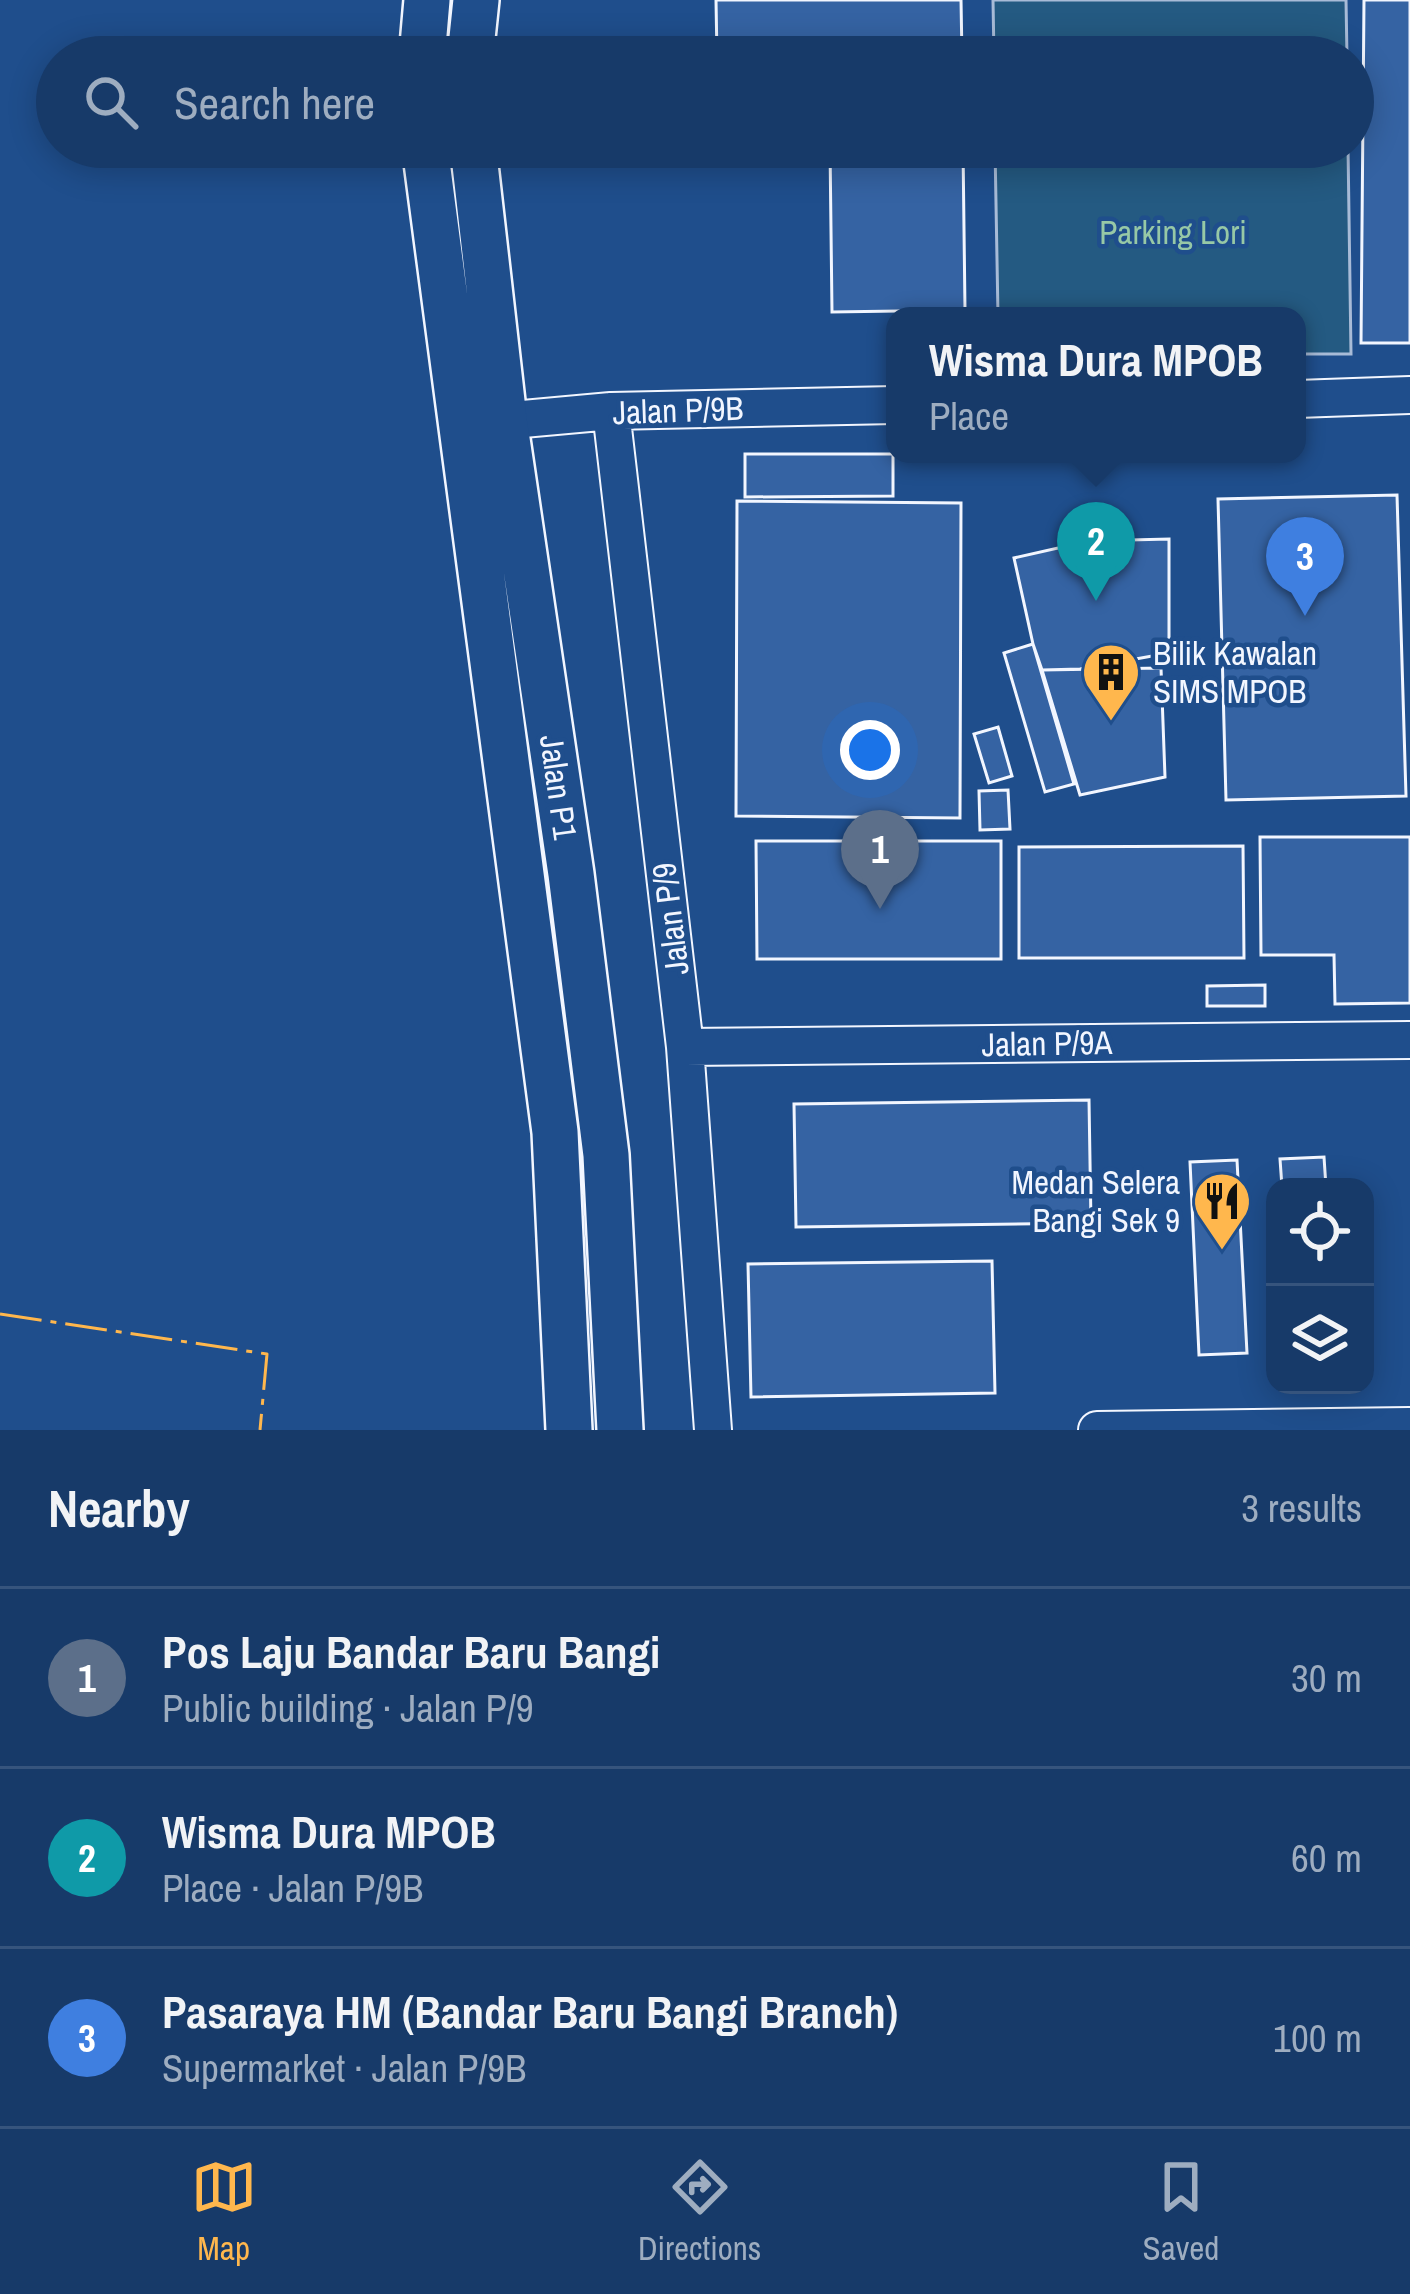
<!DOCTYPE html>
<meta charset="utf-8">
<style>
body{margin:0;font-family:"Archivo Narrow",sans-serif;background:#244571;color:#f1f3f6}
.controls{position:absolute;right:36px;bottom:36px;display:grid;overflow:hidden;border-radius:24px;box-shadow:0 6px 30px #0003}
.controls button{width:108px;height:108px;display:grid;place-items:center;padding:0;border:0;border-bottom:3px solid #36547d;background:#173a69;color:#f1f3f6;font:60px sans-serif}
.you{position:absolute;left:870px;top:750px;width:42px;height:42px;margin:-30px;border:9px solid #fff;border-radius:50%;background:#1a73e8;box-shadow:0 0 0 18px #1a73e833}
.badge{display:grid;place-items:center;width:78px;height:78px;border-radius:50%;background:#ffb74d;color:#fff;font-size:39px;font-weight:700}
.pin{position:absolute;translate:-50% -99px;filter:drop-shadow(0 3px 6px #0008)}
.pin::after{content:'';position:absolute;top:63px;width:42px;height:36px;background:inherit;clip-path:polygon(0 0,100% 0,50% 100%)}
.popup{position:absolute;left:886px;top:307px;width:420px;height:156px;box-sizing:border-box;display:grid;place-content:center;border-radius:24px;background:#173a69;filter:drop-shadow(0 3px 9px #0005);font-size:39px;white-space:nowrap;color:#9eadc0}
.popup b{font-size:45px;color:#f1f3f6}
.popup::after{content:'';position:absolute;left:50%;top:100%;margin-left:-24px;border:24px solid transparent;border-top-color:#173a69}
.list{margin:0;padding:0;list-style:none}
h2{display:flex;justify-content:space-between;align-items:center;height:156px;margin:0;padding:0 48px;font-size:51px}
h2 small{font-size:39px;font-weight:400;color:#9eadc0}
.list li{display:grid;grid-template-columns:78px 1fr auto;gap:36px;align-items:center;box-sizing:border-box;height:180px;padding:0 48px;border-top:3px solid #36547d}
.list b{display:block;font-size:45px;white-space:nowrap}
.list p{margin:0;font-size:39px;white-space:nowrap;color:#9eadc0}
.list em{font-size:39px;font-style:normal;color:#9eadc0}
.icon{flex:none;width:66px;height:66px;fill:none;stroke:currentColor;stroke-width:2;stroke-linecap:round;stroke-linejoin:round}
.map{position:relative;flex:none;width:1410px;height:1430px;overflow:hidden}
.search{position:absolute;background:#173a69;box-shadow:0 6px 30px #0003;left:36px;right:36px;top:36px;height:132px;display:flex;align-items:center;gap:30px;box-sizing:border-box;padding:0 42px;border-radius:66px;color:#9eadc0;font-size:45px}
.sheet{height:696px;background:#173a69}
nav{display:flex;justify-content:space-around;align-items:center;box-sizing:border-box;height:168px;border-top:3px solid #36547d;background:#173a69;font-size:33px;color:#9eadc0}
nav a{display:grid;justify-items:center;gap:6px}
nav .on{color:#ffb74d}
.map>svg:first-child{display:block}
.green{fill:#245a82;stroke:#a8bbd7;stroke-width:3}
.building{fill:#3563a3;stroke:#f2f6ff;stroke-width:3}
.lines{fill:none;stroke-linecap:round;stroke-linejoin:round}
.minor-casing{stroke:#f2f6ff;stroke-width:40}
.major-casing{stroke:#f2f6ff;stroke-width:50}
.minor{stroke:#1f4e8c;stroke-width:36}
.major{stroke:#1f4e8c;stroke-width:45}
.power{stroke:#ffb74d;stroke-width:3;stroke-dasharray:42 9 6 9;stroke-linecap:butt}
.labels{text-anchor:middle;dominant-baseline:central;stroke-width:9;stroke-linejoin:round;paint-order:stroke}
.park-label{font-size:33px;fill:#97c8a6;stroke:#1f4e8c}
.street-label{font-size:33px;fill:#f2f6ff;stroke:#1f4e8c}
.poi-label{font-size:33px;fill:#f2f6ff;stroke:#1f4e8c;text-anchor:start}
</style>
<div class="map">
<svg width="1410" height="1430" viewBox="0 0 1410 1430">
<rect width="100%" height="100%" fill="#1f4e8c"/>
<path class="green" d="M993,0h353l1,57h-353z
M995,147h353l3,207h-54v-38h-299z"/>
<path class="building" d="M716,0h245l1,57h-245z
M1364,0h46v343h-49z
M830,147h133l2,163 -133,2z
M745,454h148v42l-148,1z
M1397,495l9,301 -180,4 -8,-301z
M737,501l224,2 -1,315 -224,-2z
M1169,539v114l-89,16 -38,1 -9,-26 -19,-86 75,-17z
M1033,644l41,140 -29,8 -41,-139z
M1161,668l4,109 -85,18 -38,-125z
M998,727l14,49 -23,7 -15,-49z
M1008,790l2,39 -30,1 -1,-39z
M1260,837h150v166l-75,1 -1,-49h-73z
M756,841h245v118h-244z
M1243,846l1,112h-225v-111z
M1265,985v21h-58v-20z
M1089,1100l2,123 -295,4 -2,-123z
M1324,1157l2,30h-44l-2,-28z
M1237,1160l10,193 -48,2 -9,-193z
M992,1261l3,132 -244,4 -3,-133z"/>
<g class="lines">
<g class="minor-casing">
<path id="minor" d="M1297,399l113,-4
M611,411l74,636 28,383
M479,423l132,-12 284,-6
M685,1047l725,-7
M1097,1430l313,-4"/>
</g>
<g class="major-casing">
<path id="major" d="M422,57l5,-57
M470,57l6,-57
M425,147l130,985 14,298
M473,147l31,272 67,455 35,281 14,275"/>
</g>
<use href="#minor" class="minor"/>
<use href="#major" class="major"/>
<path class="power" d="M0,1314l267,40 -7,76"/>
</g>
<defs>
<g id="building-pin" transform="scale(3)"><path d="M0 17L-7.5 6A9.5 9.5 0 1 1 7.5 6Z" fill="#ffb74d" stroke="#1f4e8c"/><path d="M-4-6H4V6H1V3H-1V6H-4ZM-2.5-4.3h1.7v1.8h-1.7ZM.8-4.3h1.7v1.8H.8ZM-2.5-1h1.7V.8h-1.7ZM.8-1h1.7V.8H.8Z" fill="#111"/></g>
<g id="restaurant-pin" transform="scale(3)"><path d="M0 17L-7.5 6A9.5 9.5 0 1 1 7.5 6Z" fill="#ffb74d" stroke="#1f4e8c"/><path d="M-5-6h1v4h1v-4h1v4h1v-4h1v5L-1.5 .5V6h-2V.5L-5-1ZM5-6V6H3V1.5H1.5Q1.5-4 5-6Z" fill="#111"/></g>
</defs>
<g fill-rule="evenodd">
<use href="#building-pin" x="1111" y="672"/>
<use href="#restaurant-pin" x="1222" y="1201"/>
</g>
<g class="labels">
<g class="park-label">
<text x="1173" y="232">Parking Lori</text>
</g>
<g class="street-label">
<text transform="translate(678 410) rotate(-2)">Jalan P/9B</text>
<text transform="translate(559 787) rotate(82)">Jalan P1</text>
<text transform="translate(670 919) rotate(-97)">Jalan P/9</text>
<text transform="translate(1047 1043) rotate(-1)">Jalan P/9A</text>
</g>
<g class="poi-label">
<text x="1153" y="653">Bilik Kawalan<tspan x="1153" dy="38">SIMS MPOB</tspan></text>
<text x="1180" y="1182" text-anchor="end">Medan Selera<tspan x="1180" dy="38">Bangi Sek 9</tspan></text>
</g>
</g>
</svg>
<div class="controls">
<button><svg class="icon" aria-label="locate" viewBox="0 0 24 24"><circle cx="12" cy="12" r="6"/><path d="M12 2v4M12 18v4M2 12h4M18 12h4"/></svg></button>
<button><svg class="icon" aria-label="layers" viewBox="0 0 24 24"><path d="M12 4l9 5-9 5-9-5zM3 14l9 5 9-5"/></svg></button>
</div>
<div class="you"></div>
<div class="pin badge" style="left:880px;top:909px;background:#5c6f8a">1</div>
<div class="pin badge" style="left:1096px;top:601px;background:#0f9aa8">2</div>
<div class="popup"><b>Wisma Dura MPOB</b>Place</div>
<div class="pin badge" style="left:1305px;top:616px;background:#3f7fe0">3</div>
<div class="search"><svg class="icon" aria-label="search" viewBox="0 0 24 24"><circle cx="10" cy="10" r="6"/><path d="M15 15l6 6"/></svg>Search here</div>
</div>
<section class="sheet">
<h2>Nearby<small>3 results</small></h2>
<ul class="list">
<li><span class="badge" style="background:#5c6f8a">1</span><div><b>Pos Laju Bandar Baru Bangi</b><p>Public building · Jalan P/9</p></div><em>30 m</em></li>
<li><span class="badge" style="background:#0f9aa8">2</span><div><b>Wisma Dura MPOB</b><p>Place · Jalan P/9B</p></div><em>60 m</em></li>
<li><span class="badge" style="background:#3f7fe0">3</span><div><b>Pasaraya HM (Bandar Baru Bangi Branch)</b><p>Supermarket · Jalan P/9B</p></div><em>100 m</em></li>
</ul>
</section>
<nav>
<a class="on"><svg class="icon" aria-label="map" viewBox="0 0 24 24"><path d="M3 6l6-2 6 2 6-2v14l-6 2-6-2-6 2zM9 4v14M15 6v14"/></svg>Map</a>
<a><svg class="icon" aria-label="directions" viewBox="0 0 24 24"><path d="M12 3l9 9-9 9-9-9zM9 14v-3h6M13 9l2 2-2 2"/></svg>Directions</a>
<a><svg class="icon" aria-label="saved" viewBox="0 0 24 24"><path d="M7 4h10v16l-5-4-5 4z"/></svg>Saved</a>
</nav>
